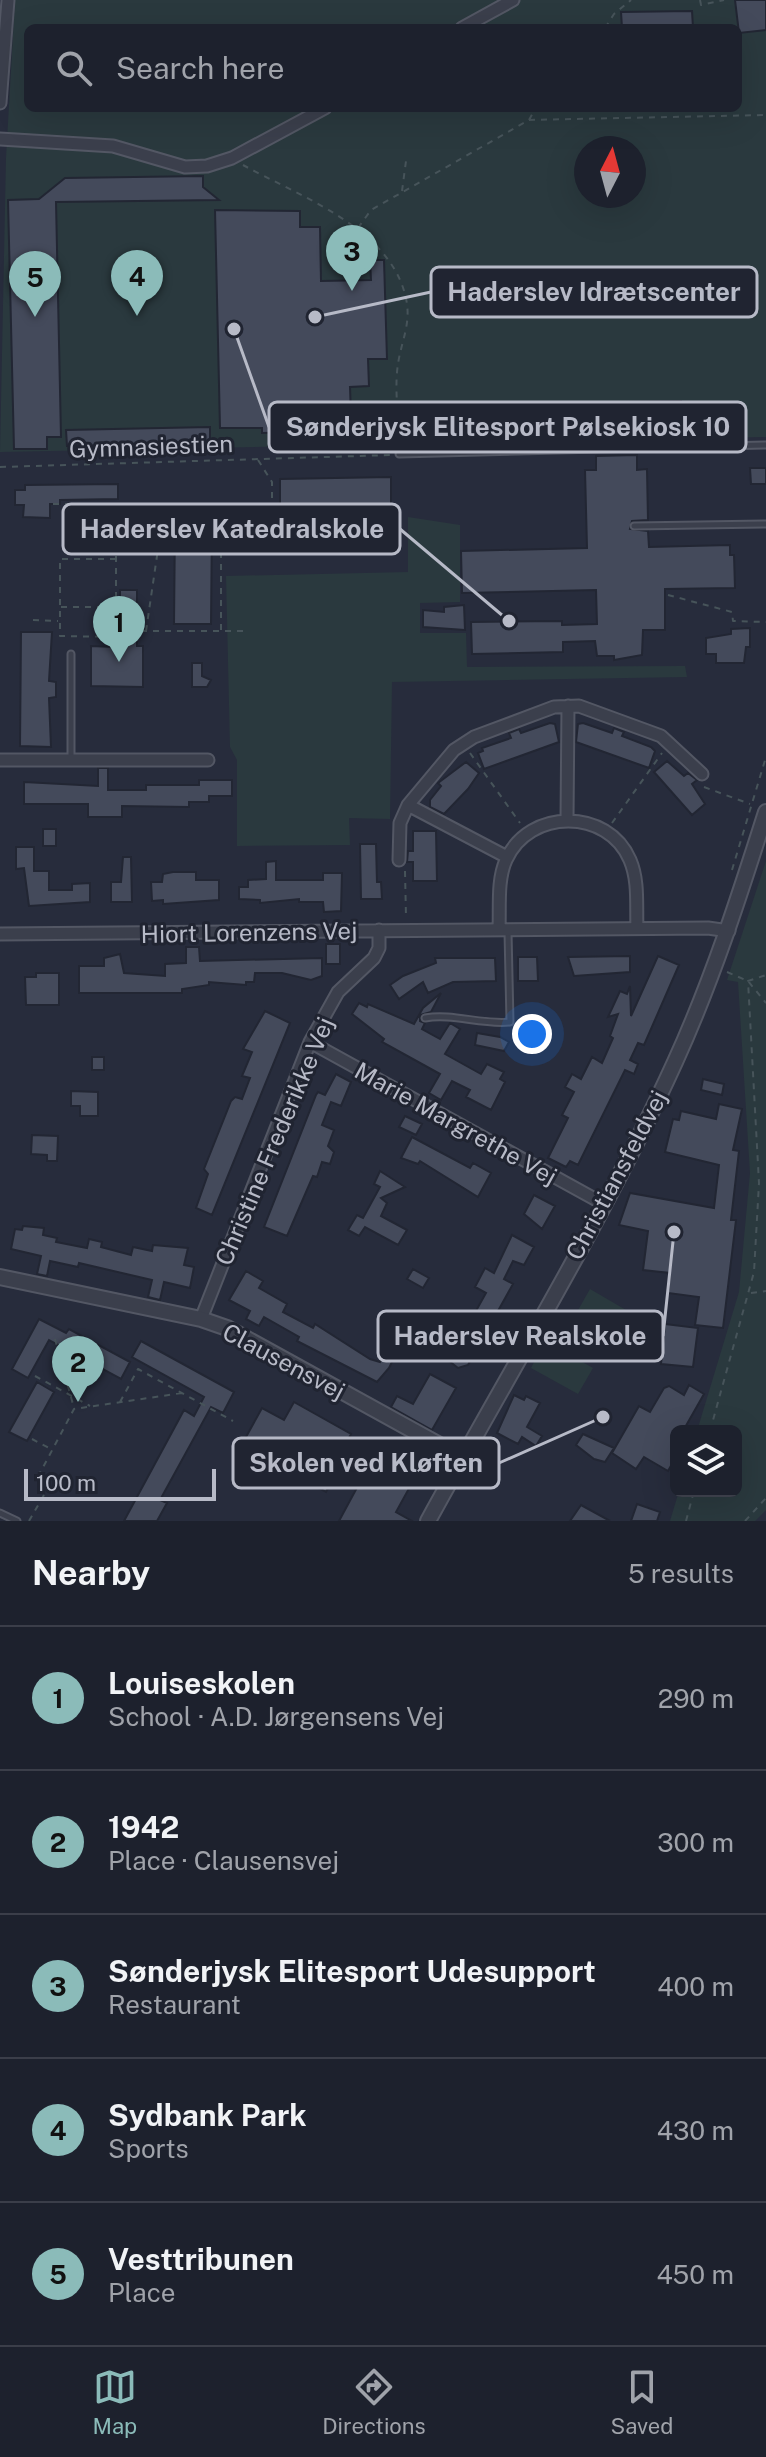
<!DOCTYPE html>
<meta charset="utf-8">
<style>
body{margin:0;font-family:"Public Sans",sans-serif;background:#252935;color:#f1f3f6}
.controls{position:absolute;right:24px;bottom:24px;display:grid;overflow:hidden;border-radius:12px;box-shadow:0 8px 32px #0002}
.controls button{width:72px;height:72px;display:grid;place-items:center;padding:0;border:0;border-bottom:2px solid #3b3e49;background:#1d212d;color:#f1f3f6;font:40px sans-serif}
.compass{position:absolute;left:574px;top:136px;width:72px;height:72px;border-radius:50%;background:#1d212d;box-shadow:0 8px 32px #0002;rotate:6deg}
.scale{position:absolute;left:24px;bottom:20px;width:192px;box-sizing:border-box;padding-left:8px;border:4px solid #b7bac7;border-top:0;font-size:22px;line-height:28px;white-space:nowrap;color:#b7bac7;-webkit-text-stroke:6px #202431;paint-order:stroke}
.you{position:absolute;left:532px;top:1034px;width:28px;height:28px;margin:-20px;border:6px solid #fff;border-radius:50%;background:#1a73e8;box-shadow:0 0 0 12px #1a73e833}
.badge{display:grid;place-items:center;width:52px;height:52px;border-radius:50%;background:#8bbbb9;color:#111;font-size:26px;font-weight:700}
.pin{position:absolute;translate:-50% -66px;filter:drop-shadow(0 2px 4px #0008)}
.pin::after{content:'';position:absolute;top:42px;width:28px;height:24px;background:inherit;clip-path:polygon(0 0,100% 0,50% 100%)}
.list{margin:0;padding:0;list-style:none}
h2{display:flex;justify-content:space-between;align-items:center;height:104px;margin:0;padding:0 32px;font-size:34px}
h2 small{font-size:26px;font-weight:400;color:#a0a3aa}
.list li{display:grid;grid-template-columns:52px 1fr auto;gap:24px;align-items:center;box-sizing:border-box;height:144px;padding:0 32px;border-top:2px solid #3b3e49}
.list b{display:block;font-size:30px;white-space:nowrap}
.list p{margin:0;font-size:26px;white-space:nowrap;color:#a0a3aa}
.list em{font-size:26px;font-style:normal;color:#a0a3aa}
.icon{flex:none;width:44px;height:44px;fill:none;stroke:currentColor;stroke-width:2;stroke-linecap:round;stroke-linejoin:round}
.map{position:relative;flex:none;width:766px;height:1521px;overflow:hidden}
.search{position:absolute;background:#1d212d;box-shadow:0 8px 32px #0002;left:24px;right:24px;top:24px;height:88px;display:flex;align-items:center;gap:20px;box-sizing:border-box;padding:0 28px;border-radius:12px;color:#a0a3aa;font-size:30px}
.sheet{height:824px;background:#1d212d}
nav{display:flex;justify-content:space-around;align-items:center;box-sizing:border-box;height:112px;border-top:2px solid #3b3e49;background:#1d212d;font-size:22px;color:#a0a3aa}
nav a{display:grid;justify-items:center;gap:4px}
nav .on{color:#8bbbb9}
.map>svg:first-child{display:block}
.green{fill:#2a393e;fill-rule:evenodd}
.building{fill:#444a5b;stroke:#222633;stroke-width:2}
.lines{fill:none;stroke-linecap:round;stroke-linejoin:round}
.service-casing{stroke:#535764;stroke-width:9}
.minor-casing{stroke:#535764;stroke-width:15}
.tertiary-casing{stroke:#535764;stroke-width:18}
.path{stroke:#47545a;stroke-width:2;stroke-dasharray:6 6;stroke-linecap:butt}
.service{stroke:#3b3f4c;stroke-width:5}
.minor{stroke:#3b3f4c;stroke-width:11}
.tertiary{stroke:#3b3f4c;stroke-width:14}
.labels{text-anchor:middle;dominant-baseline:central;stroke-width:6;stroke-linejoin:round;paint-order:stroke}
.street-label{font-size:24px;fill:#b7bac7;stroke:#202431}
.leader{fill:none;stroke:#b7bac7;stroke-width:3}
.callout-dot{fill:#b7bac7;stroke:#202431;stroke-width:3}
.callout{fill:#202431;stroke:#b7bac7;stroke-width:3}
.callout-label{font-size:26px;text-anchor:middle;font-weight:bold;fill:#b7bac7}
</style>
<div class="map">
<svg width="766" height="1521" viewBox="0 0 766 1521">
<rect width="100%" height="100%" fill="#272c3c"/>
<path class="green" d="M15,0h751v437l-766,15 6,-294zM28,28h710v80h-710zM586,148h48v48h-48z
M408,517l52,8v77l-40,1v30h46l1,34 218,-1 2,11 -295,5 -2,137 -41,-1 1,27 -113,1v-86l-7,-13 -4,-171 182,-4z
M766,861v649l-11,11h-85l9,-30h57v-60h-39l42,-139 11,-119 -12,-191 -11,-2z
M590,1289l60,35 -18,30 -59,-35z
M545,1341l48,27 -15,26 -47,-26z"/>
<path class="building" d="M735,0h31v30l-27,3z
M692,11l1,17h-71l-1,-16z
M203,176v11l16,13 -163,2 5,235h-14v12h-33l-6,-249 31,-1 26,-21z
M215,210l85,1v16h20l1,54 50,-1 -1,-20h14l3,99h-19l1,27 -19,1 1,29 -48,1v15l-41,1v-5h-42z
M681,401v13l-125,2v-13z
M210,427v16l-143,3 -1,-16z
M637,455v15l10,-1 1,51 -16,1 -2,8 18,2 1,16 81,-2v10h4l1,33 -70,1v41h-22l-1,25 -28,5v-4h-17l-2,-15 -32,1v10l-91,2 -1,-32 91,-1v4l35,-1 -1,-34 -134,3 -1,-42 126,-3 -2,-78h11v-14z
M750,468h16v16h-15z
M391,477v29h-13v41l-70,1 -1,-41 -27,1v-29z
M118,484v15l-58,1v4h-10v14l-27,-1 1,-12h-9v-15h10v-5z
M175,520l37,1 -1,103h-37z
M120,590h17v56h6v41l-52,-1v-40l23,1v-6h6z
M464,605l1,25 -42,-3v-17l21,2v-5z
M750,628v19h-4l-2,16h-28v-9h-10v-16l25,-4v-5z
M21,632h31l-3,49 7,1v15l-7,1 2,49 -31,-1z
M192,663h10v13l9,4 -4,7h-15z
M550,723l5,1 4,18 -75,27 -6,-16 5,-2 -1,-3 29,-10 -2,-5 10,-4 2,4z
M583,723l29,10 2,-5 10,4 -2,4 29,11 4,4 -6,17 -73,-26 2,-18z
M667,761l17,15 4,-3 9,7 -5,4 13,20 -13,11 -38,-43z
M466,762l13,11 -11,16 -24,25 -14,-7v-7l11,-14 -3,-3z
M98,768h10v22h38v-5h53v-5h33v16h-23v6h-20v5l-67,-1v11h-34v-13h-64v-22l74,4z
M43,829h13v17h-13z
M413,831h23l1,50h-24v-19h-6l1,-11h5z
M360,844h16l1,38h4l1,17h-21z
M16,847h18v24h15v19h23v-6l18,-1v19l-61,4 -5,-38 -8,1z
M123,857h8l1,45h-21v-20h10z
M276,861v19h47v-7h19l-1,38 -17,1 -1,-10h-24v-3l-39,4v-3l-21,-1v-12h9v-7l18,-1v-17z
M173,872h23v8h23v20l-56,4v-4l-11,1 -1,-19h11l1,-8z
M326,944h14v20h-14z
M186,947h13l1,14 122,-3v18l-11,4 -29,-7h-27l-1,9h-8v3l-37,-3v3l-27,4v4h-103v-27h25v-8l16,-4 4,19 41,3v-12l21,-1z
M630,956v16l-56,4 -6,-19z
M658,956l21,9 -35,80 -6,-2 -8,17 8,4 -4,10 -9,-4 -47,95 -8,-4 -4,6 -18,-9 20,-40 -6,-3 12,-23 -9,-5 7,-13 9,5 11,-22 10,6 11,-25 -3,-2 8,-22 -10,3 12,-26 7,3 3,-8 1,30z
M518,957h19l1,24h-20z
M435,958h60l1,23 -43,1 -25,11 -5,-11 -24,17 -9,-14 13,-9 33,-13z
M36,973h23v32h-33l-1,-28h11z
M441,993l-10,19 -11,3v6l5,2 -3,6 18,10 10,-16 10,6 -15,25 36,20 6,-10 17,8 -4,7 5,3 -14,28 -25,-13 4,-7 -18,-9 -11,19 -12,-7 11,-19 -58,-32 2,-3 -32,-25 7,-11 8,4 1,-3 46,20 9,-16z
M265,1011l25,12 -78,192 -16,-7 12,-34 -4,-5 27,-68 4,-4 7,2 8,-21 -8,-2 10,-24 -9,-3z
M477,1033l23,4 9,5 -5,9 -29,-6z
M92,1057h12v13h-12z
M336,1074l15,8 -10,24 -10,-4 -9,23 12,5 -6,16 6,6 -4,12 -8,-2 -5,15 -4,-1 -26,60 -23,-9 52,-132 2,-3 7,3z
M703,1079l21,5 -2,11 -21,-5z
M71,1091l27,1v24h-18v-10h-9z
M719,1104l23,5 -9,41 6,1 -8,69h5l-13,108 -28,-3 4,-28 -31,-4 2,-20 -27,-3 5,-39 -29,-6 11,-32 84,15 5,-43 -54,-13 8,-33 6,1 2,-9 35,8z
M405,1116l17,8 -6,11 -17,-8z
M32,1135l26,1 -1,25h-10v-6l-16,-1z
M412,1137l58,31 3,-5 18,10 -13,24 -58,-36 -2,3 -17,-6z
M380,1171l25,16 -24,11 6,5 -6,13 26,14 -9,15 -33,-18 -6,9 -11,-6 9,-15 6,3 17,-31 -6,-3z
M534,1195l21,11 -13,23 -18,-15z
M23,1226l21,2 -1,7 14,3 -1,4 31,6 2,-9 13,3 -1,5 30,8 2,-8 19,4 1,-6 35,3 -4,17 10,2 -4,21 -26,-6 -4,18 -12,-3 4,-17 -73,-17 -1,4 -28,-6 -3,15 -10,-2 4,-18 -30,-7 4,-20 7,1z
M512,1235l22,12 -10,18 -11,-4 -9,18 9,5 -45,81 -10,3 -14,-11 -1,-5 11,-20 8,4 24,-43 -11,-6 10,-19 9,5z
M413,1269l16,9 -6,10 -16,-9z
M246,1271l17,10 -4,7 28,16 -4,8 30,16 2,-4 55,35 10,3 6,-11 9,5 -6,12 -12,14 -80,-41 2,-4 -35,-20 -5,9 -13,-7 4,-8 -21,-11z
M39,1319l27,14 3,-4 61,33 -9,17 -72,-39 -21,38 -16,-9z
M665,1324l33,4 -5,39 -32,-3z
M141,1341l93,51 -11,21 -12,-6 -51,93 7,3 -10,18h-33l60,-111 10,6 10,-19 -72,-40z
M430,1374l26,14 -24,42 -41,-23 6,-11 16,8z
M37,1382l17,10 -27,49 -18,-9z
M689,1385l15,9 -21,37h-7v26l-8,14 -24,-14 -8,12 -24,-16 27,-47 11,6 14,-24 5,-2 15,9z
M514,1395l10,5 2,-4 14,7 -13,24 15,9 -6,10 -14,-9 -4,7 -21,-11z
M294,1402l57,32 -3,6 69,34 -21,38 16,9h-73l20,-37 -22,-12 -11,20 -85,-46 21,-38 22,12z
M583,1434l31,14 -9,14 -11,-3 -18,-14z
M637,1504l23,8 -3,9h-26z
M581,1505l29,16h-40z"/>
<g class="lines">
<g class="service-casing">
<path id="service" d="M399,454l367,-9
M634,526l132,-2
M71,759v-105
M425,1018c28,-5 56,7 85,4l-2,-90
M0,1513l17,8"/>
</g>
<g class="minor-casing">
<path id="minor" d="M462,28l51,-28
M0,103l8,-103
M0,139l113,7 72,21 22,-1 25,-8 93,-50
M0,760h208
M408,805l99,52
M567,820l1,-114
M399,860l1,-37 8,-18 46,-55 20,-13 80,-30 25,-1 82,30 41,38
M499,928c1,-22 -2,-48 7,-68 23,-52 102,-52 124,0 9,21 6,45 7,68
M0,934l708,-6 21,3
M310,1042l292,161
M201,1319l109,-277 28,-50 36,-34 5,-10v-18"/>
</g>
<g class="tertiary-casing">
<path id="tertiary" d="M0,1277l201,42 26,9 236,130
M428,1521c83,-152 175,-301 247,-459 37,-81 64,-165 91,-250"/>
</g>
<path class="path" d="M700,0l1,5 23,-5
M605,28l9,-14 17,-14
M529,120l237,-5
M243,165c58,32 153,65 164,139 3,22 -6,39 -9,60 -4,25 1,55 1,81
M402,191l4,-30
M358,228l13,-18 158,-90 5,-9
M258,460l14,22v32
M0,467l391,-12
M53,504h133v10
M116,552h53
M116,559h-56v77l56,1c0,-45 0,-89 0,-133
M668,595l64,17 1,9 33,1
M61,607h53
M33,620l25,1
M221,630v-114
M117,631h132
M146,631l17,-116 144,1
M470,753l50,70
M704,787l46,17
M612,823l50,-70
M732,870l34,-113
M405,871l1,46
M727,972l21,9 18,22
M751,1293l15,-2
M55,1339l19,69
M35,1376l55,30
M120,1402l18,-33 95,52
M691,1428l7,3
M710,1431l44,-159 5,-89 -11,-202 18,-6
M32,1439l19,10
M29,1521l15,-26 -4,-22 34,-64 108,-16
M686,1521l8,-30
M745,1521l21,-23"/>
<use href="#service" class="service"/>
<use href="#minor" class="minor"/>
<use href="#tertiary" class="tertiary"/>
</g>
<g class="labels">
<g class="street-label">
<text transform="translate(151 446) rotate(-2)">Gymnasiestien</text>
<text transform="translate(249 932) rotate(-1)">Hiort Lorenzens Vej</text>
<text transform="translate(456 1123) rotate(29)">Marie Margrethe Vej</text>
<text transform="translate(274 1141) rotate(-67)">Christine Frederikke Vej</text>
<text transform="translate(616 1175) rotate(-62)">Christiansfeldvej</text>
<text transform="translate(284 1361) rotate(28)">Clausensvej</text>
</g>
</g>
<path class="leader" d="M315 317L431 292M234 329L269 427M509 621L400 529M674 1232L663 1336M603 1417L499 1463"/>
<g class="callout-dot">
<circle cx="315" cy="317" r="8"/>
<circle cx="234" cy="329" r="8"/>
<circle cx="509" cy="621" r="8"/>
<circle cx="674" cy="1232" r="8"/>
<circle cx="603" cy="1417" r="8"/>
</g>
<g class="callout">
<rect x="431" y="267" width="326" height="50" rx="8"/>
<rect x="269" y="402" width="477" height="50" rx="8"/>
<rect x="63" y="504" width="337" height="50" rx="8"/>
<rect x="378" y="1311" width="285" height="50" rx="8"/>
<rect x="233" y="1438" width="266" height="50" rx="8"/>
</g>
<g class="callout-label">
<text x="594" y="301">Haderslev Idrætscenter</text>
<text x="508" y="436">Sønderjysk Elitesport Pølsekiosk 10</text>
<text x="232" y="538">Haderslev Katedralskole</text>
<text x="520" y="1345">Haderslev Realskole</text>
<text x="366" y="1472">Skolen ved Kløften</text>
</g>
</svg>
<div class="controls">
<button><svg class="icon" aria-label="layers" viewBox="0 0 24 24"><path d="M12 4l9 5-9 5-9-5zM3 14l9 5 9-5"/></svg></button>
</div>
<svg class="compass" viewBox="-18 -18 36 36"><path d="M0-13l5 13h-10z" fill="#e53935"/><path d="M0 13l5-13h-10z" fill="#a0a3aa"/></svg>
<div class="scale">100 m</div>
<div class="you"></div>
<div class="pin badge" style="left:119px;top:662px">1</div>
<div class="pin badge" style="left:78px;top:1402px">2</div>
<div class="pin badge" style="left:352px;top:291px">3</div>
<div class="pin badge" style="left:137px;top:316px">4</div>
<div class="pin badge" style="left:35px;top:317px">5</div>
<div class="search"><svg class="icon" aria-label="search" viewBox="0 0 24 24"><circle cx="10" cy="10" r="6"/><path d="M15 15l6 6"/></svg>Search here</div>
</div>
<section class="sheet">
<h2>Nearby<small>5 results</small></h2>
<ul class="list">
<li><span class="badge">1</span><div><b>Louiseskolen</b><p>School · A.D. Jørgensens Vej</p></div><em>290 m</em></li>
<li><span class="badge">2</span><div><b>1942</b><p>Place · Clausensvej</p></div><em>300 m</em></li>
<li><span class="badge">3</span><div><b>Sønderjysk Elitesport Udesupport</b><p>Restaurant</p></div><em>400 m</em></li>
<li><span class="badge">4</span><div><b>Sydbank Park</b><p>Sports</p></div><em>430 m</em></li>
<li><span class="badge">5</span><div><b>Vesttribunen</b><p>Place</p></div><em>450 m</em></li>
</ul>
</section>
<nav>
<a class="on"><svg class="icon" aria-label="map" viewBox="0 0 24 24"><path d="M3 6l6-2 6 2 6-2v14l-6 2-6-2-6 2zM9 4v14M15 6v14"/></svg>Map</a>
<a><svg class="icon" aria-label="directions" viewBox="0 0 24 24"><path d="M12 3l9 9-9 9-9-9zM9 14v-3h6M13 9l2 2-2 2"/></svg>Directions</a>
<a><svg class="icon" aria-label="saved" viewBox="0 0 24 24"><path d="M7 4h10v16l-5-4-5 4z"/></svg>Saved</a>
</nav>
